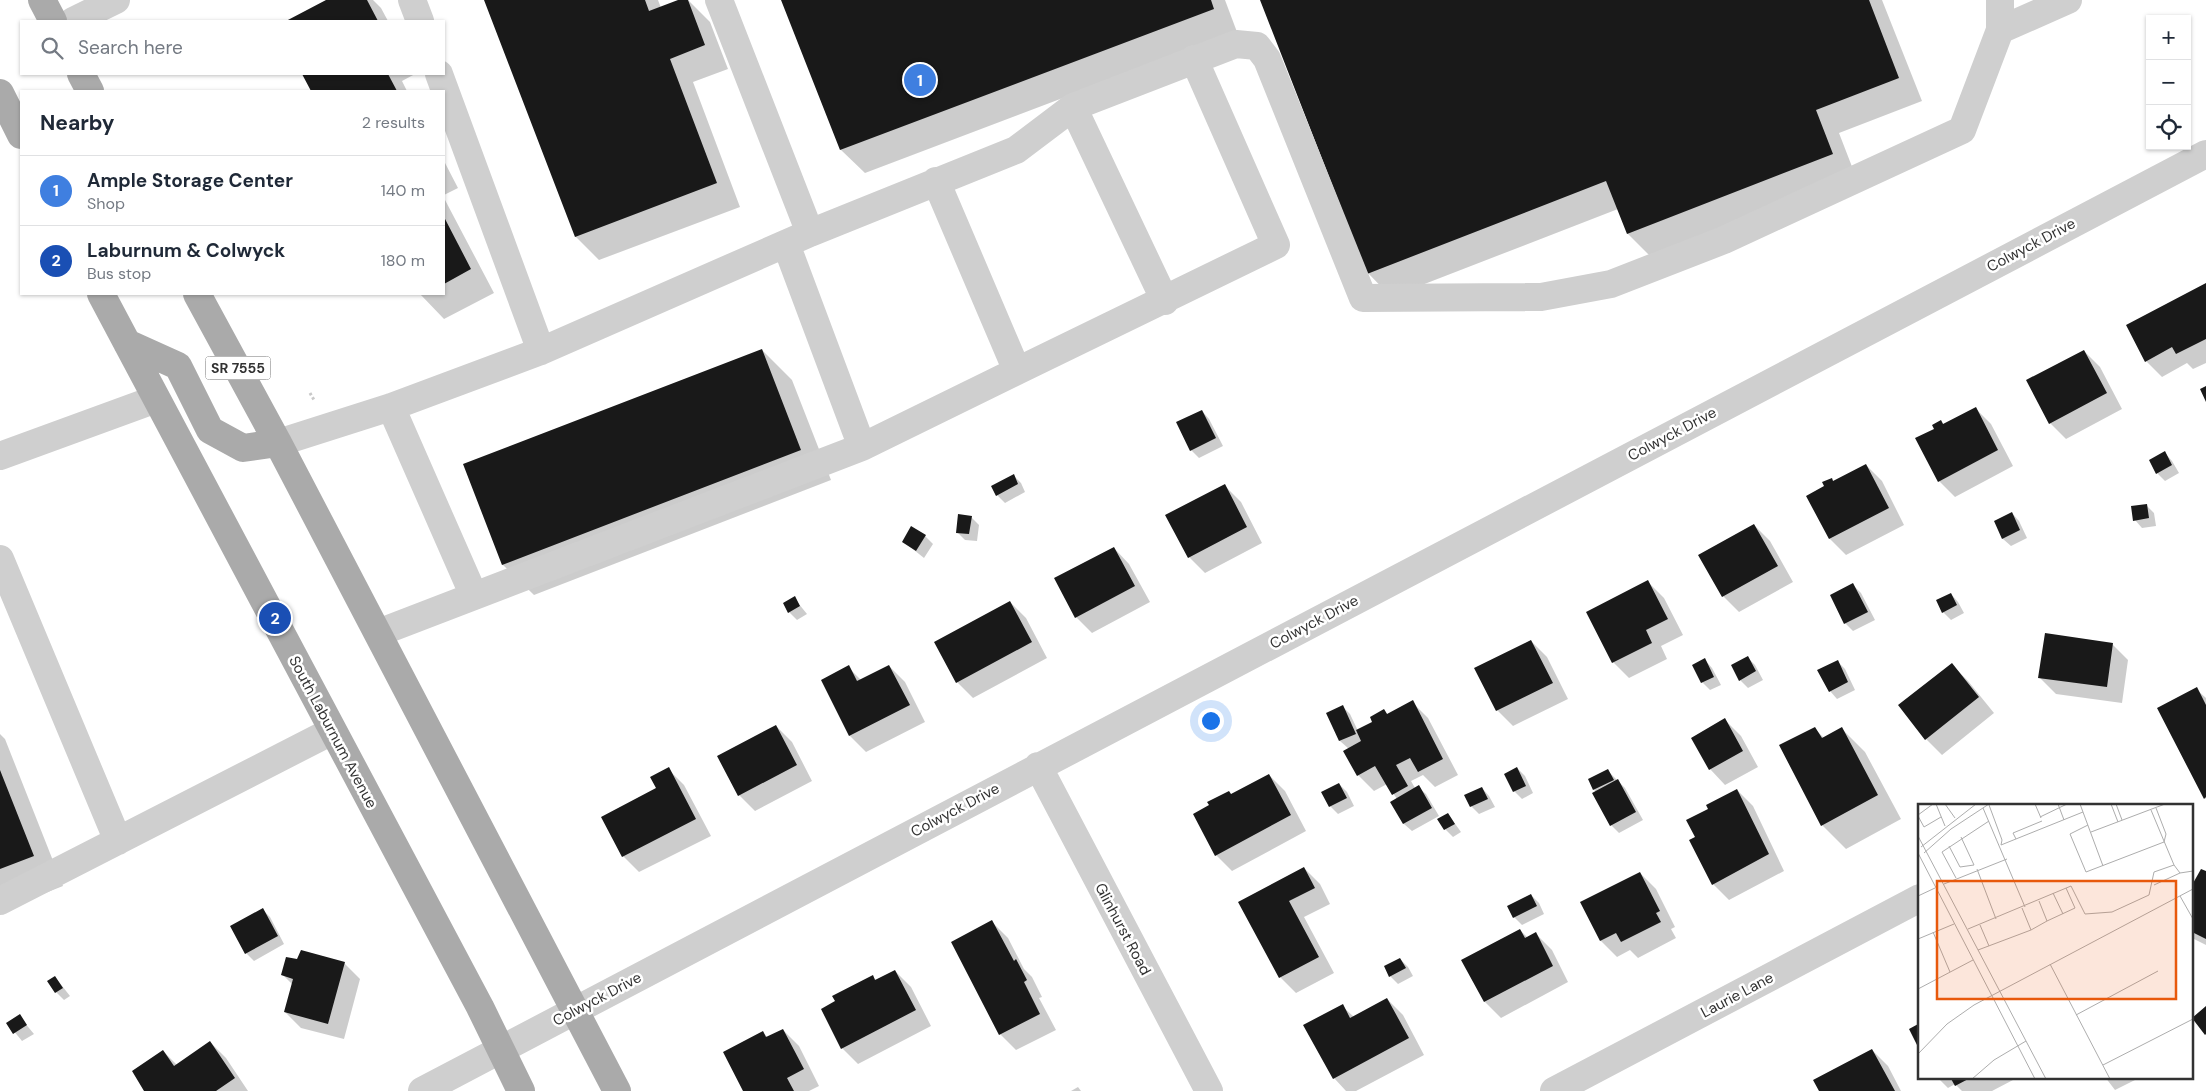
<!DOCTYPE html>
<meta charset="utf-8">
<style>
body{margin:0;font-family:"DM Sans",sans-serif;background:#f6f6f7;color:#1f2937}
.controls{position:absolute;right:15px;top:15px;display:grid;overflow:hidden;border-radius:0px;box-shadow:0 1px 4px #0004}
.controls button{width:45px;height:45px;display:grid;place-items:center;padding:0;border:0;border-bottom:1px solid #e0e1e3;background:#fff;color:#1f2937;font:25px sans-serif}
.you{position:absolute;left:1210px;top:720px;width:18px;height:18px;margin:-12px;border:4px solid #fff;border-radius:50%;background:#1a73e8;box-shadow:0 0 0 8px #1a73e833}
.badge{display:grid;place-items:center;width:32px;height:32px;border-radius:50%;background:#d93025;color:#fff;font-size:16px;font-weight:700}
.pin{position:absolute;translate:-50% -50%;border:2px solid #fff;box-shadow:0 1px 5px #0006}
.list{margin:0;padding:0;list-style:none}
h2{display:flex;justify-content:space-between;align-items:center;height:65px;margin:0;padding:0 20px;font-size:21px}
h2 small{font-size:16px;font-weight:400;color:#747a83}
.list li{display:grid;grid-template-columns:32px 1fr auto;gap:15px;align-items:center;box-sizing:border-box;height:70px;padding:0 20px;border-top:1px solid #e0e1e3}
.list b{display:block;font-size:19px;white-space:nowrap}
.list p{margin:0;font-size:16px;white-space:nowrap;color:#747a83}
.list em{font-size:16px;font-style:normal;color:#747a83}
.icon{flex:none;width:28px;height:28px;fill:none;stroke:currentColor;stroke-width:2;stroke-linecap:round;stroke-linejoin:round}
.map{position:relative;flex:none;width:2206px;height:1091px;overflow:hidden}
.search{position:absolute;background:#fff;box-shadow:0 1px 4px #0004;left:20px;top:20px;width:425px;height:55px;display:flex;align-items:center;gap:12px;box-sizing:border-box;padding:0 18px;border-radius:0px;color:#747a83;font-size:19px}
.panel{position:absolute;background:#fff;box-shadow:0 1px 4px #0004;left:20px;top:90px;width:425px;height:205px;border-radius:0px}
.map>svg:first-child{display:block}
.shadow{fill:#0003}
.building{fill:#191919}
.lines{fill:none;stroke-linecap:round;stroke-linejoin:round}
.path{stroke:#c9c9c9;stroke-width:3;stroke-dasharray:2.5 2.5;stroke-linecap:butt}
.minor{stroke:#cfcfcf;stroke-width:28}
.major{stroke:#aaa;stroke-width:28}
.labels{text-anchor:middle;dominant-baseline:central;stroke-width:5;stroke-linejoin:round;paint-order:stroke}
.shield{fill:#fff;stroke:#707070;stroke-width:1}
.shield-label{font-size:14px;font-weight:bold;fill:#323232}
.street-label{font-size:15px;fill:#323232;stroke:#fff}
.inset-road{fill:none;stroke:#adadad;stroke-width:1}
.view{fill:#e8590c;fill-opacity:0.15;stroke:#e8590c;stroke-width:2.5}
.inset-edge{fill:none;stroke:#323232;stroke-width:2.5}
</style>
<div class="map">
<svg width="2206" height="1091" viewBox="0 0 2206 1091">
<rect width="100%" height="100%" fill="#fff"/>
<path class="shadow" d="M329,0h44l8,8 7,13h-99z
M485,0h173l3,8 21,-8h6l22,22 18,47 -35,13 47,125 -141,53 -23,-23z
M783,0h442l12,32 -372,141 -24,-23z
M1261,0h621l40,101 -83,32 17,44 -205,80 -23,-23 -10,-25 -227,88 -23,-24z
M304,74h111l-13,7 5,10h-94z
M444,161l14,27 -14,7z
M444,198l50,95 -50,26 -24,-25h24z
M2206,285v78l-13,6 -6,-6 -25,14 -16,-16z
M762,350l30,30 39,100 -297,115 -31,-30 -38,-101z
M2084,351l16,16 22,42 -56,30 -16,-16z
M1975,408l16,16 22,42 -58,31 -16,-16 -4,-52 6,-8 3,4z
M1202,411l7,8 14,27 -24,12 -8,-8z
M2165,453l7,8 7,12 -14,8 -8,-8z
M1866,465l16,16 22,44 -58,30 -16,-16 -4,-52 5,-8 3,3z
M1013,475l8,8 4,9 -20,11 -8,-8z
M1225,486l16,16 21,41 -57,30 -16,-16z
M2146,505l8,8 2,13 -14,2 -7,-8z
M2012,513l7,8 8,17 -16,8 -8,-7 -8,-18z
M971,517l8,8 -2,16 -12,-1 -8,-8z
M1754,525l16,16 23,41 -54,30 -16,-16z
M925,536l8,8 -9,14 -20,-16z
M1114,548l15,16 21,38 -58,31 -16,-16z
M1648,582l16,16 19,37 -22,11 6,13 -38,19 -16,-16z
M1853,585l8,8 14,27 -22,11 -8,-8z
M1951,594l7,8 6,11 -13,7 -8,-8z
M794,598l13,16 -10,6 -8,-8z
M1010,602l16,16 21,40 -74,40 -16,-16z
M1531,641l16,16 21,42 -55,27 -16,-16z
M2112,644l16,16 -6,43 -66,-9 -16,-16z
M1747,657l8,8 8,15 -15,8 -8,-8z
M1705,660l7,8 9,17 -11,5 -8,-8z
M1837,661l8,8 10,21 -18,9 -7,-8z
M1952,665l16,16 26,32 -52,42 -16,-16z
M889,666l16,16 20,40 -59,30 -16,-16 -28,-56 26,-13 13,13z
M2196,689l10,9v101l-1,-1z
M1412,702l16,16 30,57 -23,12 -12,-12 -12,6 4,7 3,-1 8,7 13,22 -27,15 -8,-7 -13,-22 6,-3 -10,-15 -13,7 -16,-16 -9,-26 -9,-8 -12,-27 14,-8 8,8 8,17 16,-9 10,-12 4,5z
M1725,720l16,16 17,31 -33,18 -15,-16z
M776,726l16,16 20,39 -57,30 -16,-16z
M1841,728l24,24 36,67 -55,30 -24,-24 -42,-79 35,-17 9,9z
M0,734l5,5 58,147 -63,25z
M1517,768l8,8 8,17 -11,6 -8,-8z
M668,769l16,16 27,51 -72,36 -16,-16z
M1608,771l17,17 18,32 -24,13 -8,-8 -17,-36z
M1269,775l16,16 21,40 -74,40 -16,-16 16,-60z
M1339,784l8,8 7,14 -16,8 -8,-8z
M1482,788l7,8 6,11 -16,7 -8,-8z
M1737,790l16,16 31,65 -55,29 -16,-16 -16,-47 13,-28z
M1448,814l13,18 -8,5 -8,-8z
M1304,868l16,16 10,20 -26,13 30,56 -38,20 -16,-16 -40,-75z
M1640,873l16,16 19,38 -4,2 5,9 -38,20 -8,-8 -13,7 -16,-16 -19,-38z
M2206,873v72l-14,-7v-51z
M1531,895l8,8 5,11 -22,11 -8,-8z
M263,910l7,7 14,27 -30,17 -8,-8z
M992,922l16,16 16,31 8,8 10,20 -3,1 17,32 -40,20 -16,-16z
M1520,930l8,8 8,-4 16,16 16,32 -67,36 -16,-16z
M1400,959l8,8 5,9 -15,8 -8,-8z
M298,961l46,2 16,16 -16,60 -43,-11 -16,-16 8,-27 -10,-10z
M895,971l16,16 20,39 -73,38 -16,-16 -6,-46 37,-25 3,3z
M55,977l15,19 -6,4 -8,-8z
M1387,999l16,16 21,40 -68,36h-10l-12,-13 8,-72 12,11z
M19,1016l15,18 -12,7 -14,-17z
M783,1030l16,16 20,40 -10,5h-64l18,-59 5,6z
M210,1042l16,16 22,33h-101l16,-40 14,14z
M1872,1050l16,16 13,25h-81z
M1937,1077h75l1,3 -21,11h-30l-7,-7 -7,4z
M2105,1077h31l1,2 -22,11z
M1078,1087l3,4h-10z"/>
<path class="building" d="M326,0h41l11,21h-92z
M484,0h161l4,11 29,-11h10l17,45 -35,14 47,124 -142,54z
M781,0h430l3,9 -374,141z
M1260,0h609l30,78 -83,32 17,44 -206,80 -21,-53 -239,93z
M302,74h86l9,17h-86z
M444,217l27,52 -27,15z
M2206,283v56l-30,15 -4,-7 -27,15 -19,-37z
M762,349l39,101 -299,115 -39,-101z
M2084,350l23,43 -58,31 -23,-44z
M2206,386v16l-6,-13z
M1976,407l22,43 -60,32 -23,-44 19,-9 -2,-4 9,-5 2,4z
M1202,410l14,28 -26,13 -14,-29z
M2165,451l7,14 -16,9 -7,-14z
M1866,464l23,44 -60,31 -23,-43 18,-10 -2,-4 10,-4 1,3z
M1014,474l4,10 -22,12 -5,-10z
M1225,484l22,43 -59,31 -23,-43z
M2147,504l2,14 -16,3 -2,-15z
M2012,512l8,18 -18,9 -8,-18z
M958,514l14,2 -3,18 -13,-1z
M1754,524l24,42 -56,31 -24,-42z
M911,526l15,9 -10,16 -14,-9z
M1114,547l21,39 -60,32 -21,-40z
M1648,580l20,39 -22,11 6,13 -40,20 -26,-51z
M1853,583l15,29 -24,12 -14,-29z
M1951,593l6,12 -15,8 -6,-13z
M795,596l5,10 -12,7 -5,-10z
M1010,601l22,41 -76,41 -22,-41z
M2045,633l68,10 -6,44 -69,-9z
M1531,640l22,43 -57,28 -22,-43z
M1748,656l8,15 -17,10 -8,-16z
M1705,658l9,19 -13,6 -9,-18z
M1838,660l10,22 -19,10 -12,-22z
M1952,663l27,34 -54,43 -27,-35z
M849,665l8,16 32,-16 21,40 -61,31 -28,-56z
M2197,687l9,18v92l-2,2 -47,-91z
M1413,700l30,59 -25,13 -8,-14 -14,7 12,21 -16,9 -17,-29 -18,10 -14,-25 18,-10 -5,-11 16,-8 -2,-5 14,-8 3,5z
M1343,705l13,29 -17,7 -13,-28z
M1725,718l18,33 -34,19 -18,-32z
M776,725l21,40 -59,31 -21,-40z
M1815,727l7,11 20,-11 36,68 -57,31 -42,-81z
M669,767l27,52 -74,38 -21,-40 55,-29 -6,-11z
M1517,767l9,19 -13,6 -9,-18z
M1608,769l6,11 -21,10 -5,-11z
M0,770l34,86 -34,13z
M1269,774l22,41 -76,41 -22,-42 16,-9 -2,-3 22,-11 2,3z
M1618,779l18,33 -26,14 -18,-33z
M1339,783l8,15 -18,9 -8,-15z
M1419,785l13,23 -29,16 -13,-22z
M1482,787l6,12 -18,8 -6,-12z
M1737,789l32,65 -57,31 -23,-45 6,-3 -9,-17 22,-11 -2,-4z
M1448,813l7,11 -11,6 -7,-11z
M1304,867l11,21 -26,13 30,56 -40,21 -41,-76z
M2201,869l5,2v68l-14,-7v-47z
M1640,872l20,39 -4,2 5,9 -40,20 -5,-9 -16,8 -20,-39z
M1531,894l6,12 -24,12 -6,-12z
M263,908l15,28 -33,18 -15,-28z
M992,920l22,41 2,-2 11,21 -3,2 16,32 -41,21 -48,-93z
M1520,929l5,9 11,-6 17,34 -69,36 -23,-42z
M301,950l44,12 -17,62 -44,-12 9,-33 -12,-4 5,-18 11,2z
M1400,958l6,10 -17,9 -5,-11z
M895,970l21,40 -75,39 -20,-40 14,-8 -3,-5 41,-21 2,5z
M55,976l8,12 -8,5 -8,-12z
M1387,998l22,40 -76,41 -30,-54 40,-21 7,14z
M2206,1006v28l-1,1 -13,-17z
M20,1014l7,11 -14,9 -7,-11z
M1920,1023v28l-11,-22z
M783,1029l21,40 -17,9 7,13h-51l-20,-39 40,-21 3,6z
M210,1041l25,37 -19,13h-72l-12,-20 31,-21 11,16z
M1872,1049l23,42h-76l-6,-11z
M1950,1077h22l-17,9z"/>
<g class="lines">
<path class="path" d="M310,393l4,7"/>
<path class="minor" d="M412,0l8,21
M719,0l91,233
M73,21l43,-21
M2000,30l68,-30
M439,74l102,277
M1073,107l92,194
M1017,371l259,-126 -82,-186
M391,407l83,189
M278,443l113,-36 150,-56 269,-118 206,-83 57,-43 163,-63 21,2 10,13 96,239 178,-1 70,-13 113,-44 238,-110 38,-100v-30
M862,447l155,-76 -81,-190
M0,456l156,-57
M0,559l118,282
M378,633l484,-186 -76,-203
M1038,766l171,325
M0,901l332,-170
M422,1091l1784,-937
M1554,1091l366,-193"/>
<path class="major" d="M42,0l11,21
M81,74l9,17
M0,93l21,42
M101,294l379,713 41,84
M197,294l81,149 339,648
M127,343l51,23 32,64 33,18 35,-5"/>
</g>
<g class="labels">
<rect class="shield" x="205.5" y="356.5" width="65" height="23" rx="4"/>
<g class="shield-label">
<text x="238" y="368">SR 7555</text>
</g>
<g class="street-label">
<text transform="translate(2031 245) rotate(-28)">Colwyck Drive</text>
<text transform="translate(1672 434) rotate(-28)">Colwyck Drive</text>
<text transform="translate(1314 622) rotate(-28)">Colwyck Drive</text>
<text transform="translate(333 732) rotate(62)">South Laburnum Avenue</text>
<text transform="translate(955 810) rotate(-28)">Colwyck Drive</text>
<text transform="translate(1123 929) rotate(62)">Glinhurst Road</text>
<text transform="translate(1737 995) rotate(-28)">Laurie Lane</text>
<text transform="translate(597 999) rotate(-28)">Colwyck Drive</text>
</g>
</g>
<g transform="translate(1918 804)">
<rect width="275" height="275" fill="#fff"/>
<path class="inset-road" d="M18,0l9,22M27,0l10,14M117,0l6,14M140,0l6,16M162,0l23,62M193,0l7,18M198,0l6,16M71,1l13,35 -1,5M65,4l42,99M0,11l15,-11M0,12l6,11 17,-10M122,13l27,-13M170,21l-18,9 16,38 78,-30 2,-8 -10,-26M173,28l74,-28M0,32l128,243M98,35l-3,-6 29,-12M83,41l82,-33M31,42l11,21 14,-2 -13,-28M3,43l55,-43M0,49l117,226M6,49l27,-24 38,-25M256,61l6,8 13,-2M59,65l19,50M38,74l-14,-26 47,-31M26,80l63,-25M236,81l26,-12M135,89l10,21M0,92l17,-8M262,92l13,23M129,117l28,-13 -9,-20M62,121l9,21M50,125l103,-43 14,28 27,-2 37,-17 5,-23 20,-7 -23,-55M113,126l16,-9 -8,-20M15,128l17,40M0,135l36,-15M60,146l53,-20 -9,-22M132,160l60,115M0,185l55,-29M158,211l82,-44M0,250l29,-30 27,-19 219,-116M185,261l90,-46M54,275l22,-19 32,-19"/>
<path class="view" d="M19,77h239v118h-239z"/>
<rect width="275" height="275" class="inset-edge"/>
</g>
</svg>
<div class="controls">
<button>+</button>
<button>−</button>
<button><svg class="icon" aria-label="locate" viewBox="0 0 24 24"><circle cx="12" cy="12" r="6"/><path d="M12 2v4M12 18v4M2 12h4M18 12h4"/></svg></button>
</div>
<div class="you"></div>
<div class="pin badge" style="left:920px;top:80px;background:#3f7fe0">1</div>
<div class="pin badge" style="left:275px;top:618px;background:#1a4fb4">2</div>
<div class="search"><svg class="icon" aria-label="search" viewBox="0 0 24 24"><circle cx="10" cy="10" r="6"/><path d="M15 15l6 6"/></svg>Search here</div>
<section class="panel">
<h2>Nearby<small>2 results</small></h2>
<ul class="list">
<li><span class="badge" style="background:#3f7fe0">1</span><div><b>Ample Storage Center</b><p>Shop</p></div><em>140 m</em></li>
<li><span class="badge" style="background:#1a4fb4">2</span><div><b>Laburnum &amp; Colwyck</b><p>Bus stop</p></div><em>180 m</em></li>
</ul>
</section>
</div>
